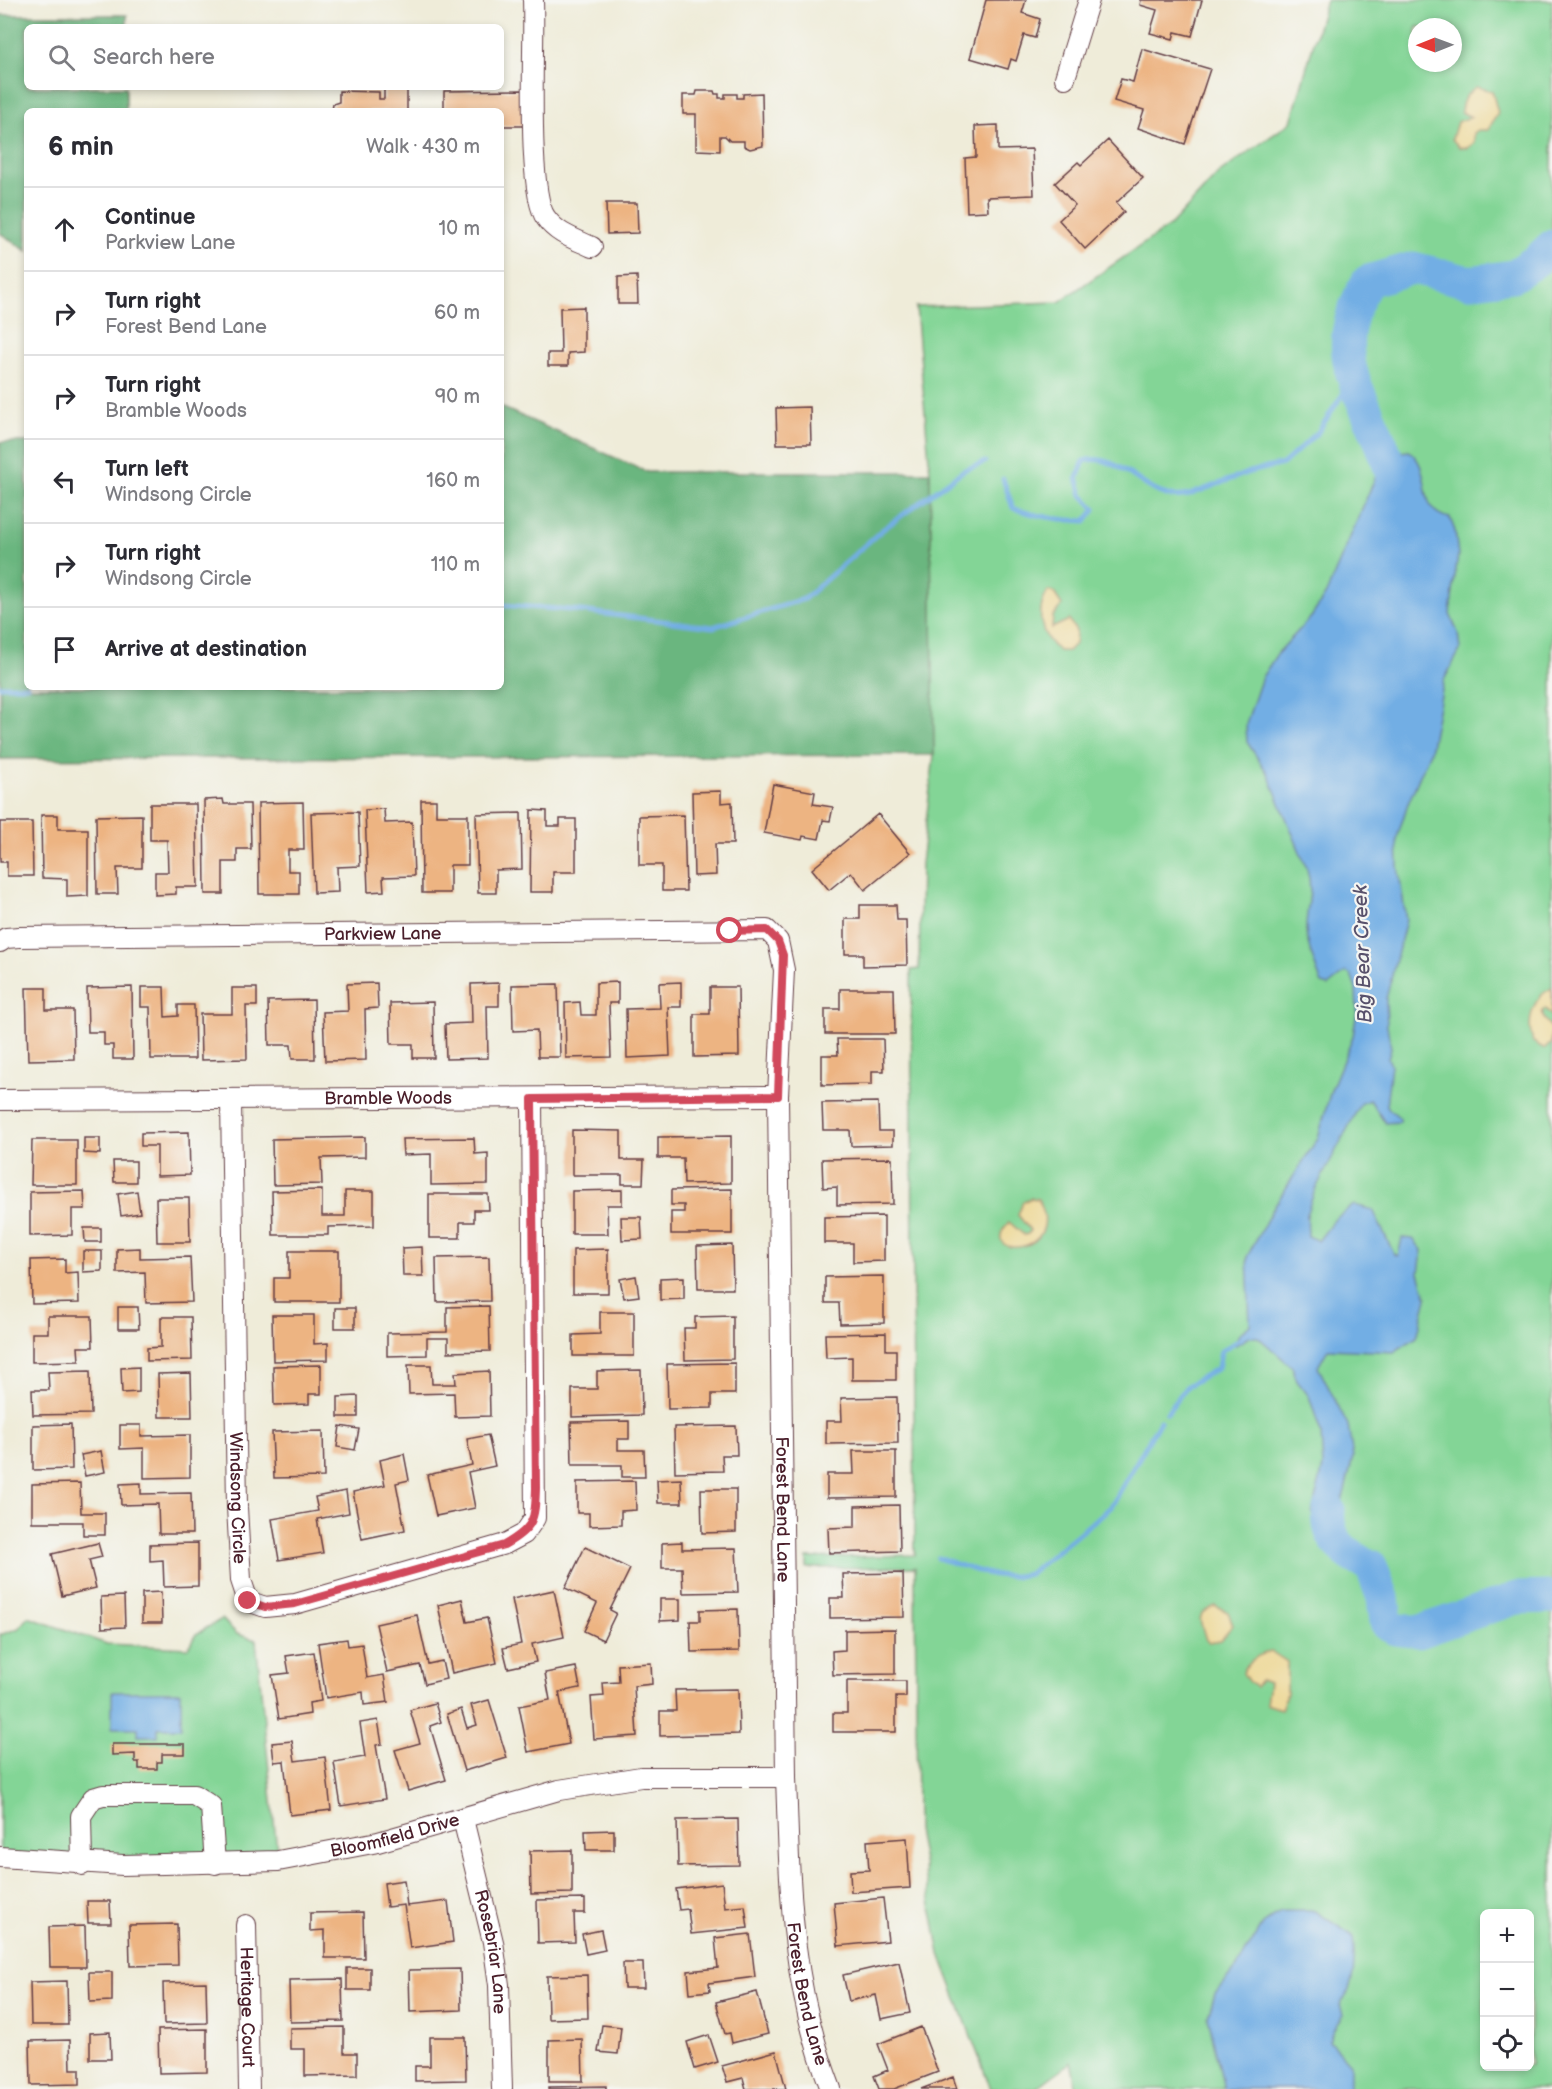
<!DOCTYPE html>
<meta charset="utf-8">
<style>
body{margin:0;font-family:"Balsamiq Sans",sans-serif;background:#f7f7f7;color:#2b2b33}
.controls{position:absolute;right:18px;bottom:18px;display:grid;overflow:hidden;border-radius:9px;box-shadow:0 3px 9px #0003}
.controls button{width:54px;height:54px;display:grid;place-items:center;padding:0;border:0;border-bottom:2px solid #e1e1e2;background:#fff;color:#2b2b33;font:30px sans-serif}
.compass{position:absolute;left:1408px;top:18px;width:54px;height:54px;border-radius:50%;background:#fff;box-shadow:0 3px 9px #0003;rotate:269deg}
.stop{position:absolute;width:18px;height:18px;margin:-14px;border:4px solid #d1495b;border-radius:50%;background:#fff}
.stop.end{background:#d1495b;border-color:#fff;box-shadow:0 2px 6px #0008}
.list{margin:0;padding:0;list-style:none}
h2{display:flex;justify-content:space-between;align-items:center;height:78px;margin:0;padding:0 24px;font-size:26px}
h2 small{font-size:20px;font-weight:400;color:#7c7c81}
.list li{display:grid;grid-template-columns:39px 1fr auto;gap:18px;align-items:center;box-sizing:border-box;height:84px;padding:0 24px;border-top:2px solid #e1e1e2}
.list b{display:block;font-size:22px;white-space:nowrap}
.list p{margin:0;font-size:20px;white-space:nowrap;color:#7c7c81}
.list em{font-size:20px;font-style:normal;color:#7c7c81}
.icon{flex:none;width:33px;height:33px;fill:none;stroke:currentColor;stroke-width:2;stroke-linecap:round;stroke-linejoin:round}
.map{position:relative;flex:none;width:1552px;height:2089px;overflow:hidden}
.search{position:absolute;background:#fff;box-shadow:0 3px 9px #0003;left:24px;top:24px;width:480px;height:66px;display:flex;align-items:center;gap:15px;box-sizing:border-box;padding:0 21px;border-radius:9px;color:#7c7c81;font-size:22px}
.panel{position:absolute;background:#fff;box-shadow:0 3px 9px #0003;left:24px;top:108px;width:480px;height:582px;border-radius:9px}
.map>svg:first-child{display:block}
.green{fill:#83d596;stroke:#667a60;stroke-width:1.5;fill-rule:evenodd}
.forest{fill:#6ab67f;stroke:#5a6a55;stroke-width:1.5}
.sand{fill:#eeda9e;stroke:#9c7c64;stroke-width:1.5}
.water{fill:#72aee4;stroke:#5e6688;stroke-width:1.5}
.lines{fill:none;stroke-linecap:round;stroke-linejoin:round}
.stream{stroke:#72aee4;stroke-width:5}
.river{stroke:#72aee4;stroke-width:33}
.building{fill:#edb482}
.minor-casing{stroke:#633e45;stroke-width:22}
.minor{stroke:#fff;stroke-width:20}
.route{stroke:#d1495b;stroke-width:8}
.labels{text-anchor:middle;dominant-baseline:central;stroke-width:4.5;stroke-linejoin:round;paint-order:stroke}
.street-label{font-size:18px;fill:#4a1f2b;stroke:#f6f6f2}
.water-label{font-size:20px;font-style:italic;fill:#58516c;stroke:#f6f6f2}
</style>
<div class="map">
<svg width="1552" height="2089" viewBox="0 0 1552 2089">
<rect width="100%" height="100%" fill="#f6f6f2"/>
<filter id="ink" filterUnits="userSpaceOnUse"><feTurbulence type="fractalNoise" baseFrequency=".0167" numOctaves="2"/><feDisplacementMap in="SourceGraphic" scale="12" xChannelSelector="R" yChannelSelector="G"/><feConvolveMatrix kernelMatrix="1 2 1 2 8 2 1 2 1" color-interpolation-filters="sRGB"/></filter>
<filter id="wash" filterUnits="userSpaceOnUse"><feTurbulence type="fractalNoise" baseFrequency=".008" numOctaves="4" result="noise"/><feDisplacementMap in="SourceGraphic" scale="24" xChannelSelector="R" yChannelSelector="G"/><feGaussianBlur stdDeviation="1.35" result="paint"/><feColorMatrix in="noise" values="0 0 0 0 0 0 0 0 0 0 0 0 0 0 0 0 0 1.4 0 .05"/><feComposite in="paint" operator="in"/></filter>
<g filter="url(#wash)">
<rect width="100%" height="100%" fill="#efecd9"/>
<path class="green" d="M1326,0h226v2089h-475l-6,-27 -36,27h-44l-51,-135 -23,-124 -2,-263 -108,1v-10l108,-3 -4,-585 8,-1 2,-105 13,-109 -4,-283 -14,-165 143,-5 113,-78 46,-50 73,-52zM1417,27h36v36h-36zM1484,1914h46v152h-46z
M28,1617l79,27 81,4 8,-14 26,-15 15,15 19,6 22,221 -278,-4v-222l19,-7z"/>
<path class="forest" d="M0,15h127v12h-100v60h99v24h-99v140l-27,-18z
M501,407l146,65h283l4,283 -934,4v-317h27v245h474z"/>
<path class="sand" d="M1476,87l16,4 6,22 -10,17h-10l-4,3v10l-7,5 -8,-1 -7,-8 5,-17 14,-5 -10,-5c1,-12 5,-18 15,-25z
M1048,591l6,2 8,12 -9,11 -1,12 17,-8 7,11 -1,13 -7,7h-9c-19,-15 -24,-39 -11,-60z
M1552,988v28l-6,-7h-3c-2,11 4,12 9,20l-1,14 -6,6 -12,-7c-7,-20 -1,-45 19,-54z
M1031,1198l7,1c32,57 -65,62 -29,23l15,13 4,-1 2,-4 -12,-15 5,-13z
M1215,1606l13,6 5,13 -13,15 -11,2 -3,-2 -6,-20 2,-7z
M1272,1652l15,10v31l-6,16 -15,-5 3,-21 -8,-3 -5,7 -8,-6 -5,-8c4,-12 17,-20 29,-21z"/>
<path class="water" d="M1409,451c27,20 4,60 41,67l5,13 3,24 -8,59 8,19 2,17 -16,30 -14,72 -23,54 -10,32 1,28 8,54 -20,79 1,27 4,22 -3,10 3,7 -5,41 14,12v4l-15,1 -15,-23 -9,3 -46,87 -8,22 1,24 10,5 17,-22 19,-14 19,5 21,44 4,2 4,-18 11,1 9,11 -3,23 8,25 -10,39 -23,15 -66,-3 -10,18 30,58 5,32 -13,54 6,24 -3,16 -14,2 -14,-21 -3,-20 11,-45 -2,-34 -12,-37 -12,-15 -5,-14 -34,-30h-9l-13,8c-1,-11 8,-14 14,-20l-3,-68 25,-47 46,-72 13,-48 22,-54 4,-25 -1,-22 -5,-14 -5,-3 -18,14 -6,-2c-5,-13 -16,-41 -16,-55 0,-23 8,-35 1,-60l-39,-95 -21,-32 -1,-18 16,-47 15,-23 35,-38 14,-22 52,-123 22,-19z
M112,1692h69v36h-23v8h-20v-8h-26z
M1281,1911h34l38,25c2,25 3,49 -13,69l3,10 -10,15 -4,11 21,23v25h-126l-16,-72 7,-23 22,-27 26,-43z"/>
<g class="lines">
<path class="stream" d="M1003,479l10,29c24,9 48,12 73,13l9,-12 -13,-14 -5,-17 7,-17c40,-11 62,45 105,34l61,-23 33,-8 35,-32 34,-52
M501,605l71,5 141,17 91,-28 78,-69 82,-60 21,-8
M0,686h27
M1167,1413l20,-27 31,-18 3,-17 19,-12
M938,1558c30,9 60,24 91,16l82,-67 49,-86"/>
<path class="river" d="M1394,506c2,-22 -5,-43 -13,-63 -27,-64 -53,-95 -13,-162l45,-13 56,14 44,-6 24,-16 15,-14
M1329,1509c-4,31 17,46 42,57l12,32 3,24 9,7 23,3 99,-34 35,-1"/>
</g>
<g id="blocks">
<path class="building" d="M986,0h40l-4,13 18,6 -5,19 -11,-3 -8,26 -5,-2 -3,10 -38,-11z
M1141,0h61l-10,36 -17,-4 -2,7 -23,-6 7,-23 -17,-5z
M1142,49l68,20 -25,75 -47,-16 6,-18 -30,-9 7,-22 12,3z
M384,87h23v24h-75l1,-7 6,-2v-11l40,1v7h5z
M524,90v36h-23v-15h-57v-20z
M697,91h17l1,3h4v4h6v-4h12v4h6v-4l19,-1 1,53 -13,3 -6,-3v-5h-14l-5,-5h-5v15l-24,-1v-36h-13v-19h13z
M998,125v25l34,-1 2,46 -47,2 1,14 -21,1 -2,-54 11,-1 -1,-31z
M1108,140l35,38 -27,25 8,9 -39,37 -26,-29 16,-15 -20,-22 23,-21 3,3z
M606,203h31l1,30 -31,1z
M637,276l1,28h-20v-27z
M584,307v45l-16,1v13h-20v-13h13l-1,-45z
M810,407l1,37h-34l-1,-36z
M773,784l42,8 -2,12 20,3 -3,14 -7,-1 -4,19 -16,-3 -1,4 -38,-7z
M721,791v12l11,-1 1,42h-18l1,31 -22,1 -2,-84z
M223,799l1,5h26l1,45h-14v13h-14v32h-18l-1,-94z
M421,800h15v15h32v50h-18v28h-28z
M303,802l1,48h-16v21h11v23h-40l-1,-91z
M150,804h46l2,83h-22v7l-21,1v-23h13l-1,-32h-17z
M384,809l1,14 27,-1 2,54 -31,1 1,14 -16,1 -3,-82z
M531,810l16,1v15h13v-7h16v53h-23v20h-23z
M358,812l2,54 -23,1 1,25 -24,1 -3,-80z
M521,813l1,56 -26,1v23h-18l-2,-79z
M878,814l32,39 -45,37 -14,-18 -22,18 -17,-21z
M41,815h17v14h30v67l-21,1v-18l-25,-1z
M142,815v53h-25l1,26h-21l-1,-78z
M684,815l2,76h-24v-26h-23v-49z
M0,822h32l1,54h-26v-14h-7z
M860,905h36l1,15h9l1,45 -44,1v-12h-18v-35h15z
M618,982v21h-9l2,54 -45,1 -1,-55 15,-1 1,13h15v-32z
M681,982v25h-13l2,49 -43,2 -1,-49 34,-1 -1,-25z
M377,983l1,25 -13,1 1,51 -41,1 -2,-49 25,-1 -1,-27z
M499,983v23h-12l1,52 -42,1 -1,-35 27,-1 -1,-39z
M558,984l2,73h-22l-1,-27 -24,1 -1,-46z
M132,987l1,72h-20v-14h-9v-13h-16l-1,-44z
M141,987h23l1,30 13,-1v-11h16l1,54h-44l-1,-52h-9z
M710,987h28l1,69 -45,1v-43h16z
M26,988h20v22h27l1,49 -46,1z
M232,988h25v18h-11l1,53 -46,1 -1,-46h32z
M840,989h54l1,45h-70v-25h15z
M314,1000l1,59h-23l-1,-14h-22l-1,-44z
M433,1002l1,56h-21v-14h-22l-1,-41z
M837,1039h46l1,32h-12v13l-50,1v-30h16z
M878,1102l1,29h14v14l-42,1 -1,-16h-27l-1,-27z
M572,1130l49,1v29h23l-1,24h-21v-9h-50z
M189,1132l1,43 -33,1v-30h-16v-13z
M731,1136v47l-47,1 -1,-26h-25v-21z
M365,1137v20l-44,1 1,26 -49,1 -1,-46z
M84,1138h16v16l-16,-1z
M474,1138l1,16 13,-1v31l-57,1v-31l-28,1 -1,-16z
M32,1140h45v45h-46z
M892,1158l1,46 -56,1v-18l-14,1 -1,-29z
M113,1161h23v21h-22z
M732,1189v45h-61v-22h13v-7h-13v-15z
M322,1190v26h23v-25h29v35l-46,1v8h-55l-1,-44z
M622,1190v15h-15l1,29h-36v-43z
M84,1191l1,18h-13v26l-42,1v-44z
M137,1191l3,22 -19,3 -3,-22z
M429,1194h59l1,16h-15v12h-14v16h-31z
M156,1198h33l1,44h-33z
M884,1216v45l-31,1v-19h-29v-26z
M621,1217h20l1,22 -20,1z
M84,1228h17v14h-16z
M732,1245l1,44h-35l-1,-43z
M422,1247l1,29h-20l-1,-28z
M140,1248v10l50,-1 2,45 -46,1 -1,-31 -28,1v-24z
M608,1249v44h-35v-43z
M83,1251h19v20l-19,1z
M289,1251h50v51h-65v-24h15z
M489,1257l1,44 -53,1 -1,-44z
M65,1259v14l13,-1 1,31 -47,1 -1,-44z
M636,1276l3,20 -15,2 -4,-19z
M884,1276v47l-44,1 -1,-21h-14v-26z
M684,1277v22l-24,1v-22z
M489,1306l1,45 -42,1v-14h-21v17l-40,1v-23l60,-1v-25z
M118,1307h20l1,22h-21z
M335,1308h20v20h-20z
M600,1312h34v44h-61v-21l27,-1z
M272,1315h42v29l14,-1v17l-55,1z
M48,1316h44l1,31h-15l1,14 -47,1v-29h16z
M733,1316v43l-48,1 -1,-32h11v-11z
M161,1317h30l1,43 -45,1v-13l14,-1z
M886,1333v17h10v30h-44v-23l-26,1 -1,-24z
M735,1363v31h-23v14l-44,1 -1,-45z
M321,1365v29h-12v10l-35,1 -1,-39z
M408,1365h23l1,19h24l-1,-11 34,-2 1,45 -35,1 -1,-24 -45,1z
M139,1367v25l-17,1 -1,-25z
M641,1370l1,45 -70,2v-28h25v-18z
M90,1371l1,43 -58,1 -1,-25h17l-1,-18z
M191,1373l1,44h-33l-1,-43z
M358,1396v21h-20v-20z
M897,1397l1,46 -72,1v-23h16l-1,-23z
M629,1421v18h-11v11h26l1,27h-23v-12h-50l-1,-43z
M71,1424l1,45 -39,1v-45z
M120,1425h21v11l49,-1v42l-46,1v-30l-24,1z
M340,1426l19,3 -4,21 -18,-3z
M736,1426l1,29h-15l1,16 -48,1 -1,-45z
M323,1431l1,46 -50,1 -2,-46z
M488,1435l7,31 -27,6 7,36 -39,8 -9,-41 45,-10 -5,-26z
M101,1451l4,21 -20,4 -4,-21z
M853,1451h43v46l-69,1v-24h27z
M404,1454l5,26 -13,3 9,47 -43,9 -9,-47 32,-7 -5,-25z
M681,1479l1,24h-24l-1,-23z
M635,1481l1,29 -15,1v14l-32,1v-13h-12v-31z
M80,1483l1,30h24v22h-22v-13h-51v-38z
M141,1483v11l50,-1 1,41h-33l-1,-30 -37,1 -1,-21z
M701,1489h35v43l-34,1z
M346,1491l3,22 -32,6 6,34 -44,7 -7,-41 46,-8 -3,-14z
M899,1505l1,46 -71,2 -1,-25 27,-1v-21z
M682,1542v7l54,-1 2,44 -55,1 -1,-25h-20v-25z
M98,1543l4,14 -13,3 7,28 -34,8 -10,-42z
M198,1543v43l-34,1 -1,-27 -13,1v-17z
M585,1547l45,22 -20,41 6,3 -13,27 -19,-9 13,-28 -32,-15z
M903,1573l1,44 -74,1v-20h14l-1,-24z
M554,1590l10,47 -32,7 4,18 -28,6 -5,-20 18,-4 -9,-45z
M161,1592l1,31h-20v-30z
M124,1596l1,31 -23,1 -1,-31z
M462,1599l5,23 20,-4 10,45 -45,10 -14,-68z
M660,1599h20v21l-20,1z
M738,1609l1,42 -48,1 -1,-31h10v-11z
M417,1615l11,49 14,-3 4,18 -21,5 -5,-19 -33,7 -11,-48z
M895,1629v45l-62,1 -1,-24 13,-1v-20z
M347,1639l1,7 14,-2 5,34 17,-3 4,27 -24,3 -1,-13 -37,6 -8,-55z
M314,1652l7,49 -12,2 1,11 -31,5 -7,-44 17,-2 -3,-17z
M651,1663l1,21 -18,2 3,50 -43,3 -3,-42 13,-1 -1,-13 16,-1 -1,-17z
M576,1667l4,21 -21,4 10,52 -41,8 -9,-46 31,-6 -5,-27z
M847,1681h59v16h-10v35h-63v-19h14z
M738,1689l1,45 -79,2v-25h16l-1,-21z
M489,1700l18,58 -43,13 -17,-57 14,-5 6,19 10,-3 -6,-20z
M435,1703l6,19 -11,4 16,54 -38,11 -13,-41 25,-7 -10,-33z
M378,1720l4,24 -6,1 9,54 -44,7 -7,-44 31,-5 -5,-34z
M292,1741l3,20 30,-4 6,53 -41,5 -6,-54 -10,1 -2,-19z
M112,1744h73v10h-23v8h-5v7h-18v-7h-4v-8l-23,1z
M738,1819l1,46 -61,1 -1,-46z
M614,1830v20h-28l-1,-19z
M907,1838l3,50 -59,4 -1,-21 19,-1 -2,-29z
M572,1850v43l-41,1 -1,-43z
M404,1880l3,26 41,-5 5,41 -43,6 -6,-43 -17,2 -3,-24z
M722,1883l3,25 20,-2 3,22 -57,6 -3,-25 -9,1 -3,-21z
M883,1898l5,43 -50,5 -4,-43z
M585,1899v14h-11l1,29 -37,1 -1,-43z
M87,1901h23l1,22h-23z
M363,1912l1,46h-39v-28l-15,1v-18z
M177,1924l1,41 -48,1 -1,-41z
M85,1926l1,41h-36l-1,-40z
M601,1930l4,20 -19,4 -4,-20z
M750,1934l5,43 -46,6 1,8 -20,2 -2,-22 30,-3 -3,-30z
M899,1962l11,51 -29,6 -5,-24 -27,6 -6,-26z
M623,1963h20l1,25h-20z
M347,1968h23v22h-23z
M460,1969l1,41 -51,2 -1,-42z
M89,1972h23v29l-22,1z
M587,1975l1,43 -40,1 -1,-43z
M342,1979l1,42 -53,1 -1,-42z
M67,1981l1,44h-37l-1,-43z
M206,1982l1,41 -43,1 -1,-41z
M757,1992l11,42 -36,9 -2,-10 -5,1 -9,-32z
M602,2025l19,2 -3,27 -20,-2z
M344,2027v26h13v22l-52,1v-27h-15v-21z
M921,2027l17,45 -44,17h-15l-5,-13 14,-6 -10,-26z
M207,2029v43l-48,1 -1,-43z
M110,2032l1,27h-21v-26z
M709,2035l9,27 -23,7 -8,-27z
M430,2037h35l1,43 -51,1v-15h15z
M582,2039l1,42h-34v-41z
M70,2040l1,29h9v15l-49,1 -1,-44z
M776,2051l10,38h-40l-3,-11 -16,4 -5,-16z
M953,2077l4,12h-36z
M606,2086v3h-57v-2z"/>
</g>
</g>
<g filter="url(#ink)">
<use href="#blocks" fill-opacity="0" stroke="#633e45" stroke-width="1.5"/>
<g class="lines">
<g class="minor-casing">
<g id="minor">
<path d="M533,0c2,41 -7,192 13,218 11,16 29,21 46,29"/>
<path d="M1065,78l24,-78"/>
<path id="s1" d="M0,942l6,-4 13,-1 748,-7 11,11 6,29 -6,126 8,681c4,112 4,206 45,312"/>
<path id="s2" d="M0,1100l778,-4"/>
<path id="s3" d="M231,1100l6,407 4,73 7,21 17,6 30,-3 210,-60 19,-10 11,-16 -3,-419"/>
<path id="s4" d="M463,1819l30,123 6,43 3,104"/>
<path id="s5" d="M0,1857l123,8 155,-4 100,-19 181,-52 82,-13h145"/>
<path d="M82,1865l-1,-49 12,-18 10,-3h91l17,11 4,58"/>
<path id="s6" d="M246,1925l3,164"/>
</g>
</g>
<use href="#minor" class="minor"/>
</g>
</g>
<g class="lines" filter="url(#ink)">
<path class="route" d="M248,1601l17,6 30,-3 209,-59c30,-17 31,-25 32,-57l-4,-389 246,-3 5,-141 -5,-14 -11,-11 -37,1"/>
</g>
<g class="labels">
<g class="street-label">
<text stroke="none"><textPath href="#s1" startOffset="384">Parkview Lane</textPath></text>
<text stroke="none"><textPath href="#s2" startOffset="388">Bramble Woods</textPath></text>
<text stroke="none"><textPath href="#s3" startOffset="398">Windsong Circle</textPath></text>
<text stroke="none"><textPath href="#s1" startOffset="1353">Forest Bend Lane</textPath></text>
<text stroke="none"><textPath href="#s5" startOffset="398">Bloomfield Drive</textPath></text>
<text stroke="none"><textPath href="#s4" startOffset="136">Rosebriar Lane</textPath></text>
<text stroke="none"><textPath href="#s1" startOffset="1839">Forest Bend Lane</textPath></text>
<text stroke="none"><textPath href="#s6" startOffset="82">Heritage Court</textPath></text>
</g>
<g class="water-label">
<text transform="translate(1363 954) rotate(-92)">Big Bear Creek</text>
</g>
</g>
</svg>
<div class="controls">
<button>+</button>
<button>−</button>
<button><svg class="icon" aria-label="locate" viewBox="0 0 24 24"><circle cx="12" cy="12" r="6"/><path d="M12 2v4M12 18v4M2 12h4M18 12h4"/></svg></button>
</div>
<svg class="compass" viewBox="-18 -18 36 36"><path d="M0-13l5 13h-10z" fill="#e53935"/><path d="M0 13l5-13h-10z" fill="#7c7c81"/></svg>
<div class="stop" style="left:730px;top:931px"></div>
<div class="stop end" style="left:248px;top:1601px"></div>
<div class="search"><svg class="icon" aria-label="search" viewBox="0 0 24 24"><circle cx="10" cy="10" r="6"/><path d="M15 15l6 6"/></svg>Search here</div>
<section class="panel">
<h2>6 min<small>Walk · 430 m</small></h2>
<ul class="list">
<li><svg class="icon" aria-label="ahead" viewBox="0 0 24 24"><path d="M12 20V5M6 11l6-6 6 6"/></svg><div><b>Continue</b><p>Parkview Lane</p></div><em>10 m</em></li>
<li><svg class="icon" aria-label="right" viewBox="0 0 24 24"><path d="M7 20v-9h11M14 6l5 5-5 5"/></svg><div><b>Turn right</b><p>Forest Bend Lane</p></div><em>60 m</em></li>
<li><svg class="icon" aria-label="right" viewBox="0 0 24 24"><path d="M7 20v-9h11M14 6l5 5-5 5"/></svg><div><b>Turn right</b><p>Bramble Woods</p></div><em>90 m</em></li>
<li><svg class="icon" aria-label="left" viewBox="0 0 24 24"><path d="M17 20v-9H6M10 6l-5 5 5 5"/></svg><div><b>Turn left</b><p>Windsong Circle</p></div><em>160 m</em></li>
<li><svg class="icon" aria-label="right" viewBox="0 0 24 24"><path d="M7 20v-9h11M14 6l5 5-5 5"/></svg><div><b>Turn right</b><p>Windsong Circle</p></div><em>110 m</em></li>
<li><svg class="icon" aria-label="arrive" viewBox="0 0 24 24"><path d="M6 21V4h12l-3 4 3 4H6"/></svg><div><b>Arrive at destination</b></div></li>
</ul>
</section>
</div>
